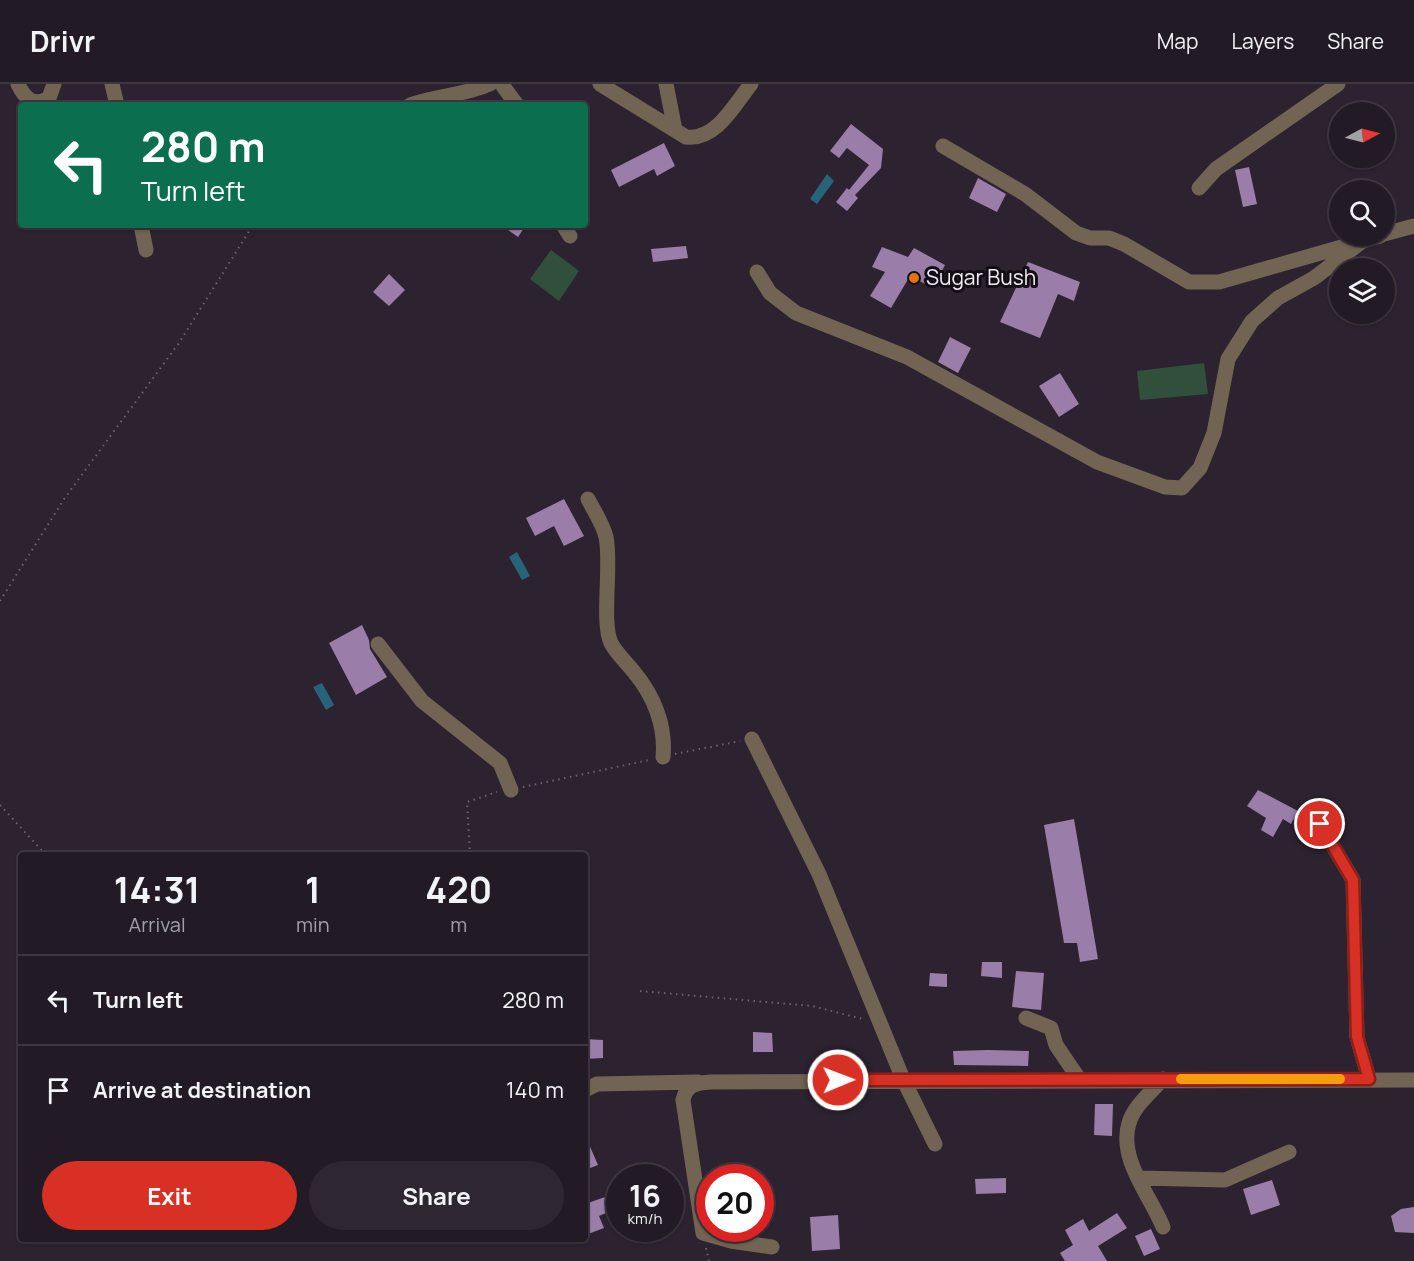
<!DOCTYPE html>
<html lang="en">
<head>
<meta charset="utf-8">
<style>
	:root { --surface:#221a24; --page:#2e2731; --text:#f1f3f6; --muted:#a2a1a6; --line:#3f3841; --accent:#d93025 }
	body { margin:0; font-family:Manrope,sans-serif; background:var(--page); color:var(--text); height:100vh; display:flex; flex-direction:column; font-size:22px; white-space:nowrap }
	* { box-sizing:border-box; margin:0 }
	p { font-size:20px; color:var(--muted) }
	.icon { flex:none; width:33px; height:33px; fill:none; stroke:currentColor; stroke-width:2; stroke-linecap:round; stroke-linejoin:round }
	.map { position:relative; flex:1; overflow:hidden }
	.drawer { position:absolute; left:18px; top:768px; width:570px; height:390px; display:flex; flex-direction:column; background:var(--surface); border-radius:6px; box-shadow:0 2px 4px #0004,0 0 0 2px var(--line) }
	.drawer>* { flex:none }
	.top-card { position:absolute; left:18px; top:18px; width:570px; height:126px; border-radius:6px; box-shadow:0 2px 4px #0004,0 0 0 2px var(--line); background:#0b6e4f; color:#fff; overflow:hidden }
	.needle { width:39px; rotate:83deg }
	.controls { position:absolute; left:1329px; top:18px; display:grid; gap:12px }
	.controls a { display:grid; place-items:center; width:66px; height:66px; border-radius:50%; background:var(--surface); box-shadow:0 2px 4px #0004,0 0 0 2px var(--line); font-size:30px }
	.speed { position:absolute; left:606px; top:1080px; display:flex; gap:12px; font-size:30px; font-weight:700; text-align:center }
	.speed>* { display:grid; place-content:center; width:78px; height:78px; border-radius:50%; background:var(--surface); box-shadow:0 2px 4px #0004,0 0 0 2px var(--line); line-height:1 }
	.speed small { font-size:15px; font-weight:400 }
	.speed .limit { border:9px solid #d22; background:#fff; color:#111 }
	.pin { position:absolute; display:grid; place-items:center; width:51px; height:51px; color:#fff; margin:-26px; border:3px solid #fff; border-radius:50%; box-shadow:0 2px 6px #0007 }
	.me { position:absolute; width:66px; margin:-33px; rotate:89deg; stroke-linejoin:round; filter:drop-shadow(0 0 4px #0008) }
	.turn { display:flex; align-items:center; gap:21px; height:126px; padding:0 24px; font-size:27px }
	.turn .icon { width:78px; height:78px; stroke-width:2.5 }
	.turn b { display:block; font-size:42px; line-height:51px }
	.eta { display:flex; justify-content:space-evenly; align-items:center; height:102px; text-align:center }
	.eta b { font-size:36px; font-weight:700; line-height:42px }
	.button { display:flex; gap:12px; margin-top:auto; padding:12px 24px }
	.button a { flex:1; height:69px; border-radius:36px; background:var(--accent); color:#fff; font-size:24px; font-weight:700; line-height:69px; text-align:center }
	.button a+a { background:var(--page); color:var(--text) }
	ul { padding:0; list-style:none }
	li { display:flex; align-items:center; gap:18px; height:90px; padding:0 24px; border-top:2px solid var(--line) }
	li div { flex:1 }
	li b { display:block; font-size:22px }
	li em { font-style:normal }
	header { display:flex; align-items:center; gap:36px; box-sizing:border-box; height:84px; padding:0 30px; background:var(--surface); border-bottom:2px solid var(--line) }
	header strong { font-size:28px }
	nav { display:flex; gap:33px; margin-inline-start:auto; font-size:21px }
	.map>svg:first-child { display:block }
	.green { fill:#31503c }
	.water { fill:#266579 }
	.building { fill:#9a7da8 }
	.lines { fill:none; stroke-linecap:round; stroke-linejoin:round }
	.path { stroke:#6c636f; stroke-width:2; stroke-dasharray:1.5 4.5; stroke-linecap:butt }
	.minor { stroke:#726453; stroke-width:15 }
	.route-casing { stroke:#8d1f18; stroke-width:15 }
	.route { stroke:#d93025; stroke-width:10 }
	.slow { stroke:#f59e0b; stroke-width:10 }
	.food-dot { fill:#e8710a; stroke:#130e14; stroke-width:2 }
	.labels { text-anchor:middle; stroke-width:6; stroke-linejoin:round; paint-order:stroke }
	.poi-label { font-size:21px; fill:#f1ebf3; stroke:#130e14; text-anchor:start }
</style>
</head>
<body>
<header>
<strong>Drivr</strong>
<nav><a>Map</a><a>Layers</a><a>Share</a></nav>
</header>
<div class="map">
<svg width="1414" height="1177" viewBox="0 0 1414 1177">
	<rect width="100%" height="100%" fill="#2d2330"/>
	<path class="green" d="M551 166 579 187 559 217 530 195Z
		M1204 279 1208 310 1140 316 1137 287Z"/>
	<path class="water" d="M827 90 834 97 817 120 810 115Z
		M517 468 530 492 522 496 509 473Z
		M322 599 334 621 326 626 313 603Z"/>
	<path class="building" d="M851 40 883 65 881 84 855 111 858 114 847 127 836 118 847 104 849 106 869 81 847 64 839 74 830 67Z
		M664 59 675 82 657 92 654 85 619 103 611 86Z
		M1249 83 1257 120 1243 123 1235 86Z
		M978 94 1006 110 997 128 969 114Z
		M501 141H526L518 153Z
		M686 162 688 174 653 178 651 165Z
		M882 163 908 173 914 164 945 181 933 204 910 192 891 224 870 212 885 188 872 183Z
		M1028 178 1080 198 1074 217 1058 210 1040 254 1000 238Z
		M389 190 405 206 389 222 373 208Z
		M950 253 971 264 958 289 938 278Z
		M1060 289 1079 320 1059 333 1039 302Z
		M564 415 584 452 564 462 554 442 535 452 526 434Z
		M362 541 369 556 370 565 387 593 356 611 329 559Z
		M1258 706 1298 727 1291 740 1283 735 1273 753 1261 746 1266 734 1247 722Z
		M1074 735 1098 875 1080 878 1077 859H1064L1044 741Z
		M982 878H1002V894L981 892Z
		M1016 887 1044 889 1041 926 1012 923Z
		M930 889 947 890V903L929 902Z
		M753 948 772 949 773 968H753Z
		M585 955 603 956V974L585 975Z
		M988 966 1029 967 1028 982 954 981 953 967Z
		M1095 1020H1113L1112 1052 1094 1051Z
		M585 1051 598 1081 585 1086Z
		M1006 1094V1109L976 1110 975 1095Z
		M1272 1096 1280 1121 1251 1131 1243 1105Z
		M608 1112 613 1126 599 1132 604 1144 588 1150 585 1120Z
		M1414 1123V1149L1395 1148 1391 1132 1401 1125Z
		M1117 1129 1127 1144 1098 1162 1107 1177H1065L1060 1169 1073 1161 1065 1146 1083 1135 1089 1147Z
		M838 1131 840 1165 812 1167 810 1133Z
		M1151 1145 1160 1165 1144 1172 1135 1152Z"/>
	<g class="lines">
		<path class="path" d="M0 517 64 415 179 259 253 141
			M675 670 740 657
			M523 703 649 676
			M0 721 46 771
			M470 771 467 718 497 708
			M640 907 812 922 863 935
			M706 1164 709 1177"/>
		<path class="minor" d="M18 0C25 15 34 23 49 14L54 0
			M112 0 117 21
			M600 0 686 53C716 57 735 20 751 0
			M666 0 675 46
			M503 2 517 21
			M410 21C436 12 465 11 490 0
			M943 62 1025 110 1076 149 1090 154H1109L1124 160 1189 198H1219L1380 152
			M1199 104 1216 85 1338 0
			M141 141 146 166
			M563 141 570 152
			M1384 150 1414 142
			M757 188 770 209 796 229 907 273 1097 378 1165 403 1182 404 1200 384 1214 349 1228 275 1252 237 1278 214 1314 194 1364 156
			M588 415C594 427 603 440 606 453 612 480 601 538 611 559 616 569 627 579 634 588 654 612 666 642 663 673
			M378 560 422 617 500 679 511 706
			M752 655 819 790 903 995 935 1060
			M1320 740 1353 796 1357 953 1369 995
			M1026 934 1051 944 1056 961 1079 995
			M585 1006 597 1000 698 998
			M1139 1094 1225 1096 1289 1068
			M1163 1143C1150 1111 1118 1075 1129 1039 1134 1022 1151 1008 1163 995
			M772 1163 731 1157 703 1149 683 1016C686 1001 696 999 710 998L1414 996"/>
	</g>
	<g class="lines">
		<g class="route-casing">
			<path id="route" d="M838 996 1369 995 1357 953 1353 796 1320 740"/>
		</g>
		<use href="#route" class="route"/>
		<path class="slow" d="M1181 995H1340"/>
	</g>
	<circle class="food-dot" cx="914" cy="194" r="6"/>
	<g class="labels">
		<g class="poi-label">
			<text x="926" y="201">Sugar Bush</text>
		</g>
	</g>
</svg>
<div class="controls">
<a><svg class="needle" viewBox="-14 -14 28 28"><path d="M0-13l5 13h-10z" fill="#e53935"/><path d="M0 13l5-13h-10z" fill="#a2a1a6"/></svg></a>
<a><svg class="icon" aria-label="search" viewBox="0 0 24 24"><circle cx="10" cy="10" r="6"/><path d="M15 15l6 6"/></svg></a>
<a><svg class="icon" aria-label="layers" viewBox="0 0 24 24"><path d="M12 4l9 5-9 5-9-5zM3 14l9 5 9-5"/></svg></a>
</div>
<div class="speed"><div>16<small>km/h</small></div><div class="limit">20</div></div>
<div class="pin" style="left:1320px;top:740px;background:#d93025"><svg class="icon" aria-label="arrive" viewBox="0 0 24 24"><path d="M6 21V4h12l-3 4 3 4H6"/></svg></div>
<svg class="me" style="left:838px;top:996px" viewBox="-20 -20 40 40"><circle r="17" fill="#d93025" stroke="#fff" stroke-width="3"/><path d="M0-11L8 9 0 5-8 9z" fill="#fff"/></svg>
<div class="top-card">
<div class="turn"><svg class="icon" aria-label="left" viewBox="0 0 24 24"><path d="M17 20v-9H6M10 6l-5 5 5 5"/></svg><div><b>280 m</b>Turn left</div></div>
</div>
<section class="drawer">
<div class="eta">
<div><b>14:31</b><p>Arrival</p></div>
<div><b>1</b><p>min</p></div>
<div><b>420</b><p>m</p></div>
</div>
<ul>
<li><svg class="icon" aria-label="left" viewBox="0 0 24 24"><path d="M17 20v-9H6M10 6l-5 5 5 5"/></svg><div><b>Turn left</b></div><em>280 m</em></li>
<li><svg class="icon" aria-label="arrive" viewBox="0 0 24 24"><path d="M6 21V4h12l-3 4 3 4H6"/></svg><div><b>Arrive at destination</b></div><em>140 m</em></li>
</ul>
<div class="button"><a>Exit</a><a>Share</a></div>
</section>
</div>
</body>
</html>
